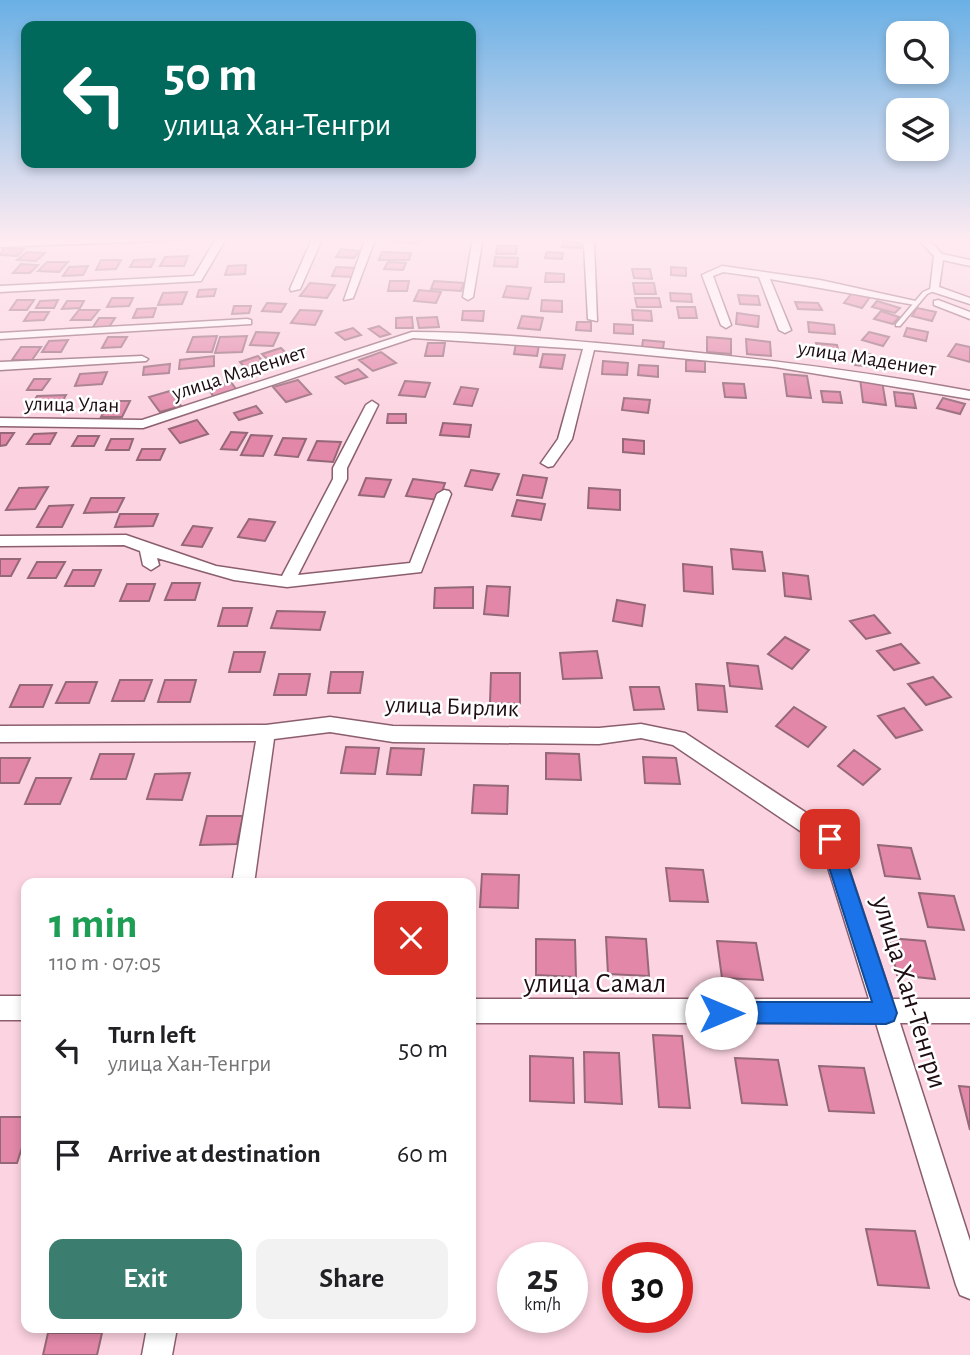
<!DOCTYPE html>
<html lang="en">
<head>
<meta charset="utf-8">
<style>
	:root { --surface:#fff; --page:#f2f2f2; --text:#202124; --muted:#757577; --accent:#3b7e6f }
	body { margin:0; font-family:"Alegreya Sans",sans-serif; background:var(--page); color:var(--text); height:100vh; display:flex; flex-direction:column; font-size:26px; white-space:nowrap }
	* { box-sizing:border-box; margin:0 }
	p { font-size:23px; color:var(--muted) }
	.icon { flex:none; width:38px; height:38px; fill:none; stroke:currentColor; stroke-width:2; stroke-linecap:round; stroke-linejoin:round }
	.map { position:relative; flex:1; overflow:hidden }
	.side { position:absolute; left:21px; top:878px; width:455px; height:455px; display:flex; flex-direction:column; background:var(--surface); border-radius:14px; box-shadow:0 4px 10px #0003 }
	.side>* { flex:none }
	.guide { position:absolute; left:21px; top:21px; width:455px; height:147px; border-radius:14px; box-shadow:0 4px 10px #0003; background:#00695c; color:#fff; overflow:hidden }
	.tools { position:absolute; left:886px; top:21px; display:grid; gap:14px }
	.tools a { display:grid; place-items:center; width:63px; height:63px; border-radius:14px; background:var(--surface); box-shadow:0 4px 10px #0003; font-size:35px }
	.speed { position:absolute; left:497px; top:1242px; display:flex; gap:14px; font-size:35px; font-weight:700; text-align:center }
	.speed>* { display:grid; place-content:center; width:91px; height:91px; border-radius:50%; background:var(--surface); box-shadow:0 4px 10px #0003; line-height:1 }
	.speed small { font-size:18px; font-weight:400 }
	.speed .limit { border:10px solid #d22; background:#fff; color:#111 }
	.pin { position:absolute; display:grid; place-items:center; width:60px; height:60px; color:#fff; margin:-30px; border-radius:14px; box-shadow:0 4px 10px #0006 }
	.me { position:absolute; width:77px; margin:-38px; rotate:90deg; stroke-linejoin:round; filter:drop-shadow(0 0 5px #0008) }
	.turn { display:flex; align-items:center; gap:24px; height:147px; padding:0 28px; font-size:32px }
	.turn .icon { width:91px; height:91px; stroke-width:2.5 }
	.turn b { display:block; font-size:49px; line-height:60px }
	.round { display:grid; place-items:center; flex:none; width:74px; height:74px; border-radius:14px; background:var(--page) }
	.headline { display:flex; align-items:center; justify-content:space-between; height:119px; padding:0 28px }
	h1 { font-size:42px; font-weight:700; line-height:52px; color:#1e9e55 }
	.action { display:flex; gap:14px; margin-top:auto; padding:14px 28px }
	.action a { flex:1; height:80px; border-radius:14px; background:var(--accent); color:#fff; font-size:28px; font-weight:700; line-height:80px; text-align:center }
	.action a+a { background:var(--page); color:var(--text) }
	ul { padding:0; list-style:none }
	li { display:flex; align-items:center; gap:21px; height:105px; padding:0 28px }
	li div { flex:1 }
	li b { display:block; font-size:26px }
	li em { font-style:normal }
	.map>svg:first-child { display:block }
	.building { fill:#e287a8; stroke:#956878; stroke-width:2 }
	.lines { fill:none; stroke-linecap:round; stroke-linejoin:round }
	.lane-casing { stroke:#8b5e6e; stroke-width:3 }
	.street-casing { stroke:#8b5e6e; stroke-width:3 }
	.lane { fill:#fff; fill-rule:evenodd }
	.street { fill:#fff; fill-rule:evenodd }
	.route { fill:#1a73e8; stroke:#114b97; stroke-width:2 }
	.labels { text-anchor:middle; stroke-width:5; stroke-linejoin:round; paint-order:stroke }
	.far-street-label { font-size:21px; fill:#1e0d13; stroke:#fff }
	.street-label { font-size:24px; fill:#1e0d13; stroke:#fff }
	.near-street-label { font-size:28px; fill:#1e0d13; stroke:#fff }
</style>
</head>
<body>
<div class="map">
<svg width="970" height="1355" viewBox="0 0 970 1355">
	<rect width="100%" height="100%" fill="#fcd3e0"/>
	<path class="building" d="M397 237H423L420 243 395 242Z
		M563 241 581 243V248L562 247Z
		M497 246H517L516 254H496Z
		M4 248 24 249 17 256 0 255Z
		M341 249 359 251 354 258 336 257Z
		M27 252 45 253 36 261 17 260Z
		M382 252 411 253 409 260H379Z
		M547 252 563 253 562 259 545 258Z
		M188 256 184 266H160L165 257Z
		M495 257 518 258 517 267 494 266Z
		M155 259 151 267H130L134 260Z
		M101 260H121L116 269 96 270Z
		M47 262H68L59 272 38 271Z
		M388 262 406 263 403 270 384 269Z
		M21 264 38 265 30 273H13Z
		M246 265 245 274 225 275 228 266Z
		M88 266 83 275 63 276 69 267Z
		M336 267 357 268 353 277 332 276Z
		M671 267 686 268V276L671 275Z
		M632 269H650L652 279 634 278Z
		M546 273 564 274V282H545Z
		M390 281H409L407 291H388Z
		M434 281 464 283 461 291 431 289Z
		M310 283 335 285 327 298 300 296Z
		M633 283H654L656 294H635Z
		M507 286 531 288 528 299 503 297Z
		M216 289 214 296 197 297 199 290Z
		M419 290 441 292 436 303 414 301Z
		M187 292 182 304 158 305 163 293Z
		M670 293 691 294 692 302 671 301Z
		M852 293 870 297 862 308 844 303Z
		M738 295 758 296 760 305 740 304Z
		M112 298H133L129 306 107 307Z
		M635 298H659L661 307H637Z
		M17 300H34L27 310H10Z
		M58 300 54 308H36L40 301Z
		M542 300 562 301V312L541 311Z
		M67 301H84L80 308 62 309Z
		M877 301 900 308 895 313 872 307Z
		M795 302 818 303 822 310 798 309Z
		M267 303 286 304 281 312 262 311Z
		M234 306H251L249 313 232 314Z
		M677 307H695L697 318H679Z
		M156 308 153 317 133 318 137 309Z
		M917 308 936 312 932 321 912 316Z
		M79 310H99L91 320H71Z
		M300 310 322 311 315 325 291 323Z
		M632 310 651 311 652 321 633 320Z
		M463 311H484L483 321 462 320Z
		M881 311 899 317 893 324 874 319Z
		M30 312H49L44 320 24 321Z
		M737 313 759 316 758 327 736 324Z
		M522 316 543 318 540 330 518 328Z
		M412 317 413 328H396V318Z
		M437 317 439 327 419 328 417 318Z
		M99 318H115L109 327H93Z
		M577 322H591V331L576 330Z
		M808 322 834 325 835 334 809 332Z
		M614 324 633 325V334L614 333Z
		M379 326 390 334 380 337 369 329Z
		M353 328 361 335 345 340 336 333Z
		M907 328 928 332 926 341 904 336Z
		M256 332 279 333 273 346 250 345Z
		M869 332 889 337 883 346 862 340Z
		M217 336 212 352H187L193 337Z
		M247 336 242 352 215 353 220 337Z
		M108 337H127L121 347 102 348Z
		M707 337 731 339V354L707 352Z
		M746 339 770 342 771 356 747 354Z
		M68 340 61 352H42L49 341Z
		M643 340 664 342 663 349 642 347Z
		M428 343H445L443 356H425Z
		M516 343 539 345 537 356 514 354Z
		M816 343 837 345 839 354 818 353Z
		M956 344 970 347V362L948 356Z
		M21 347H41L32 360H12Z
		M281 348 289 356 270 362 262 354Z
		M381 352 396 363 373 371 359 360Z
		M852 353 871 354 875 367 855 365Z
		M543 354 565 355 562 369 540 367Z
		M214 356V366L179 369 180 360Z
		M258 356 265 364 247 370 240 362Z
		M686 360 705 361V372L686 371Z
		M603 361 628 363 627 375 602 374Z
		M170 364 169 373 143 375 144 367Z
		M639 365 658 366V377L638 375Z
		M358 369 367 377 345 384 336 377Z
		M107 372 102 384 75 386 80 374Z
		M784 374 807 376 811 398 787 396Z
		M860 378 882 381 886 405 863 402Z
		M34 379H50L42 390H27Z
		M298 380 311 394 286 402 273 387Z
		M405 381 430 383 425 397 399 395Z
		M231 382 238 392 214 398 208 387Z
		M723 383 744 384 746 398 725 397Z
		M461 387 478 389 472 406 454 404Z
		M170 391 181 406 160 412 149 397Z
		M821 391 840 392 842 403 823 402Z
		M894 392 913 394 916 408 896 406Z
		M66 395 58 409 29 410 37 396Z
		M624 398 650 400 648 413 622 410Z
		M943 398 965 404 960 414 937 408Z
		M110 401H130L122 417H101Z
		M256 406 262 413 239 420 234 413Z
		M388 414H406V423H387Z
		M197 420 208 434 180 443 169 429Z
		M443 423 471 425 469 437 440 435Z
		M231 432 247 433 237 450 221 449Z
		M0 433H14L6 445 0 446Z
		M56 433 50 444H27L34 434Z
		M251 435 272 436 263 456 241 455Z
		M78 436H99L94 446H72Z
		M283 438 306 439 298 457 275 455Z
		M111 439H133L129 450H106Z
		M623 439 644 441V454L623 452Z
		M317 441 341 442 333 462 308 460Z
		M142 449H165L160 460H137Z
		M471 470 499 474 492 490 465 486Z
		M523 475 547 478 542 498 517 495Z
		M366 478 391 480 384 497 359 495Z
		M413 479 445 483 439 500 406 496Z
		M48 487 35 509 6 510 19 488Z
		M589 488 620 490V510L588 508Z
		M91 498H124L117 512 84 513Z
		M517 500 545 504 541 520 512 516Z
		M73 505 62 527H37L49 506Z
		M120 514H158L153 526 115 527Z
		M249 519 275 522 265 541 238 537Z
		M193 526 212 528 202 547 182 545Z
		M731 549 762 552 765 571 733 569Z
		M0 559H20L11 576H0Z
		M37 562H65L56 578H28Z
		M683 564 712 567 713 594 684 591Z
		M73 570H101L94 586H65Z
		M783 573 808 576 811 599 785 596Z
		M172 583H200L195 600H165Z
		M127 584H155L149 601H120Z
		M487 586 510 587 508 616 484 614Z
		M473 587V608H434L435 588Z
		M617 600 645 605 642 626 613 621Z
		M223 608H252L247 626H218Z
		M277 611 325 612 320 630 271 628Z
		M874 615 890 633 866 639 850 621Z
		M785 637 809 650 792 669 768 654Z
		M901 644 919 663 894 670 877 651Z
		M597 651 602 678 563 679 560 653Z
		M234 652H265L260 672H229Z
		M727 663 758 666 762 689 730 686Z
		M331 672H363L360 693H328Z
		M491 673H520V704L490 703Z
		M279 674H310L306 695H274Z
		M933 677 951 697 926 705 908 684Z
		M120 680H152L144 701H112Z
		M165 680H196L190 702H158Z
		M66 682H97L89 703H56Z
		M696 684 724 686 727 712 698 710Z
		M20 685H52L43 707H10Z
		M630 687H659L664 709 634 710Z
		M794 707 826 727 808 747 776 726Z
		M904 708 922 730 896 738 878 716Z
		M346 747 379 748 375 774 341 773Z
		M391 748 424 749 421 775 387 774Z
		M854 750 880 769 863 785 838 766Z
		M546 753 579 754 581 780 546 779Z
		M100 754H134L126 779H91Z
		M643 757 676 758 680 784 645 783Z
		M0 758H30L19 783H0Z
		M190 773 182 800 147 799 155 774Z
		M36 778H71L60 804H25Z
		M474 785 508 786 507 814 472 813Z
		M207 816H243L237 844 200 845Z
		M878 845 911 848 920 879 885 876Z
		M666 868 703 870 708 902 670 901Z
		M482 874 519 875 518 908 480 907Z
		M919 893 954 896 964 930 928 927Z
		M606 937 646 939 649 976 608 974Z
		M889 938 925 941 935 979 897 975Z
		M536 939 575 940 576 977 536 975Z
		M717 941 756 943 763 980 722 978Z
		M653 1035 682 1036 690 1108 659 1107Z
		M584 1052 619 1053 622 1104 585 1102Z
		M530 1056 573 1058 574 1103 530 1101Z
		M735 1058 778 1060 787 1105 742 1103Z
		M819 1066 864 1068 874 1113 829 1111Z
		M959 1086 970 1087V1130Z
		M0 1117H26V1135L17 1163H0Z
		M866 1229 915 1231 929 1288 878 1285Z
		M48 1333H102L97 1355H43Z"/>
	<g class="lines">
		<g class="lane-casing">
			<path id="lane" d="M934 287 936 288V290L927 294 900 326H896V324L923 292Z"/>
		</g>
		<g class="street-casing">
			<path id="street" d="M105 237H187L182 240 0 247V241Z
				M217 237H227L201 281 0 292V286L194 276Z
				M313 237H323L300 289 291 291 290 289Z
				M366 237H376L353 298 344 300Z
				M473 237H483L473 297 468 300 463 297Z
				M568 237H583L594 242 597 321 588 319 584 244Z
				M916 237H926L942 254 970 260V266L943 260 939 287 970 298V304L930 291 934 256Z
				M722 266 820 280 920 302 915 305 770 279 791 330 785 333 779 330 759 277 723 272 713 276 731 325 726 328 721 325 702 275Z
				M938 300 970 312V319L934 305V301Z
				M247 319 251 320V324L0 339V333Z
				M412 332C474 332 536 338 597 343 722 354 846 368 970 391V399L775 367 594 350 572 439 553 466 548 467 541 463 558 439 583 349 413 338 143 428 0 426V418L142 420Z
				M142 356 148 359 146 361 0 370V362Z
				M372 401 378 405 347 468V479L298 575 410 563 437 494 444 490 449 491 451 494 421 572 287 587 234 580 157 558 159 565 151 570 143 565 140 551 124 545 0 546V536L126 535 216 566 282 576 333 479V468L366 405Z
				M330 717 393 726 599 728 641 724 685 733 837 833 892 999H970V1023H900L970 1241V1299L960 1295 956 1285 876 1023H471V999H869L821 845 673 745 641 738 599 744 393 742 330 732 274 739 254 884H232L256 741 0 742V726L266 725Z
				M0 996H26V1020H0Z
				M147 1328H177L172 1355H142Z"/>
		</g>
		<use href="#lane" class="lane"/>
		<use href="#street" class="street"/>
	</g>
	<linearGradient id="sky" x2="0" y2="1"><stop stop-color="#6ab0e5"/><stop offset="0.56" stop-color="#feebf1"/><stop offset="1" stop-color="#feebf1" stop-opacity="0"/></linearGradient>
	<rect width="970" height="427" fill="url(#sky)"/>
	<path class="route" d="M830 830 836 833 839 839 897 1013 894 1021 886 1024 721 1023 713 1020 710 1013 713 1005 721 1002H872L820 839 823 833Z"/>
	<g class="labels">
		<g class="far-street-label">
			<text transform="translate(867 358) rotate(9)" y="7">улица Мадениет</text>
			<text transform="translate(239 372) rotate(-18)" y="7">улица Мадениет</text>
			<text transform="translate(72 404) rotate(1)" y="7">улица Улан</text>
		</g>
		<g class="street-label">
			<text transform="translate(452 706) rotate(2)" y="8">улица Бирлик</text>
		</g>
		<g class="near-street-label">
			<text x="595" y="992">улица Самал</text>
			<text transform="translate(911 992) rotate(73)" y="10">улица Хан-Тенгри</text>
		</g>
	</g>
</svg>
<div class="tools">
<a><svg class="icon" aria-label="search" viewBox="0 0 24 24"><circle cx="10" cy="10" r="6"/><path d="M15 15l6 6"/></svg></a>
<a><svg class="icon" aria-label="layers" viewBox="0 0 24 24"><path d="M12 4l9 5-9 5-9-5zM3 14l9 5 9-5"/></svg></a>
</div>
<div class="speed"><div>25<small>km/h</small></div><div class="limit">30</div></div>
<div class="pin" style="left:830px;top:839px;background:#d93025"><svg class="icon" aria-label="arrive" viewBox="0 0 24 24"><path d="M6 21V4h12l-3 4 3 4H6"/></svg></div>
<svg class="me" style="left:721px;top:1013px" viewBox="-20 -20 40 40"><circle r="19" fill="#fff"/><path d="M0-13L10 11 0 6-10 11z" fill="#1a73e8"/></svg>
<div class="guide">
<div class="turn"><svg class="icon" aria-label="left" viewBox="0 0 24 24"><path d="M17 20v-9H6M10 6l-5 5 5 5"/></svg><div><b>50 m</b>улица Хан-Тенгри</div></div>
</div>
<section class="side">
<div class="headline"><div><h1>1 min</h1><p>110 m · 07:05</p></div><a class="round" style="background:#d93025;color:#fff"><svg class="icon" aria-label="close" viewBox="0 0 24 24"><path d="M6 6l12 12M18 6L6 18"/></svg></a></div>
<ul>
<li><svg class="icon" aria-label="left" viewBox="0 0 24 24"><path d="M17 20v-9H6M10 6l-5 5 5 5"/></svg><div><b>Turn left</b><p>улица Хан-Тенгри</p></div><em>50 m</em></li>
<li><svg class="icon" aria-label="arrive" viewBox="0 0 24 24"><path d="M6 21V4h12l-3 4 3 4H6"/></svg><div><b>Arrive at destination</b></div><em>60 m</em></li>
</ul>
<div class="action"><a>Exit</a><a>Share</a></div>
</section>
</div>
</body>
</html>
